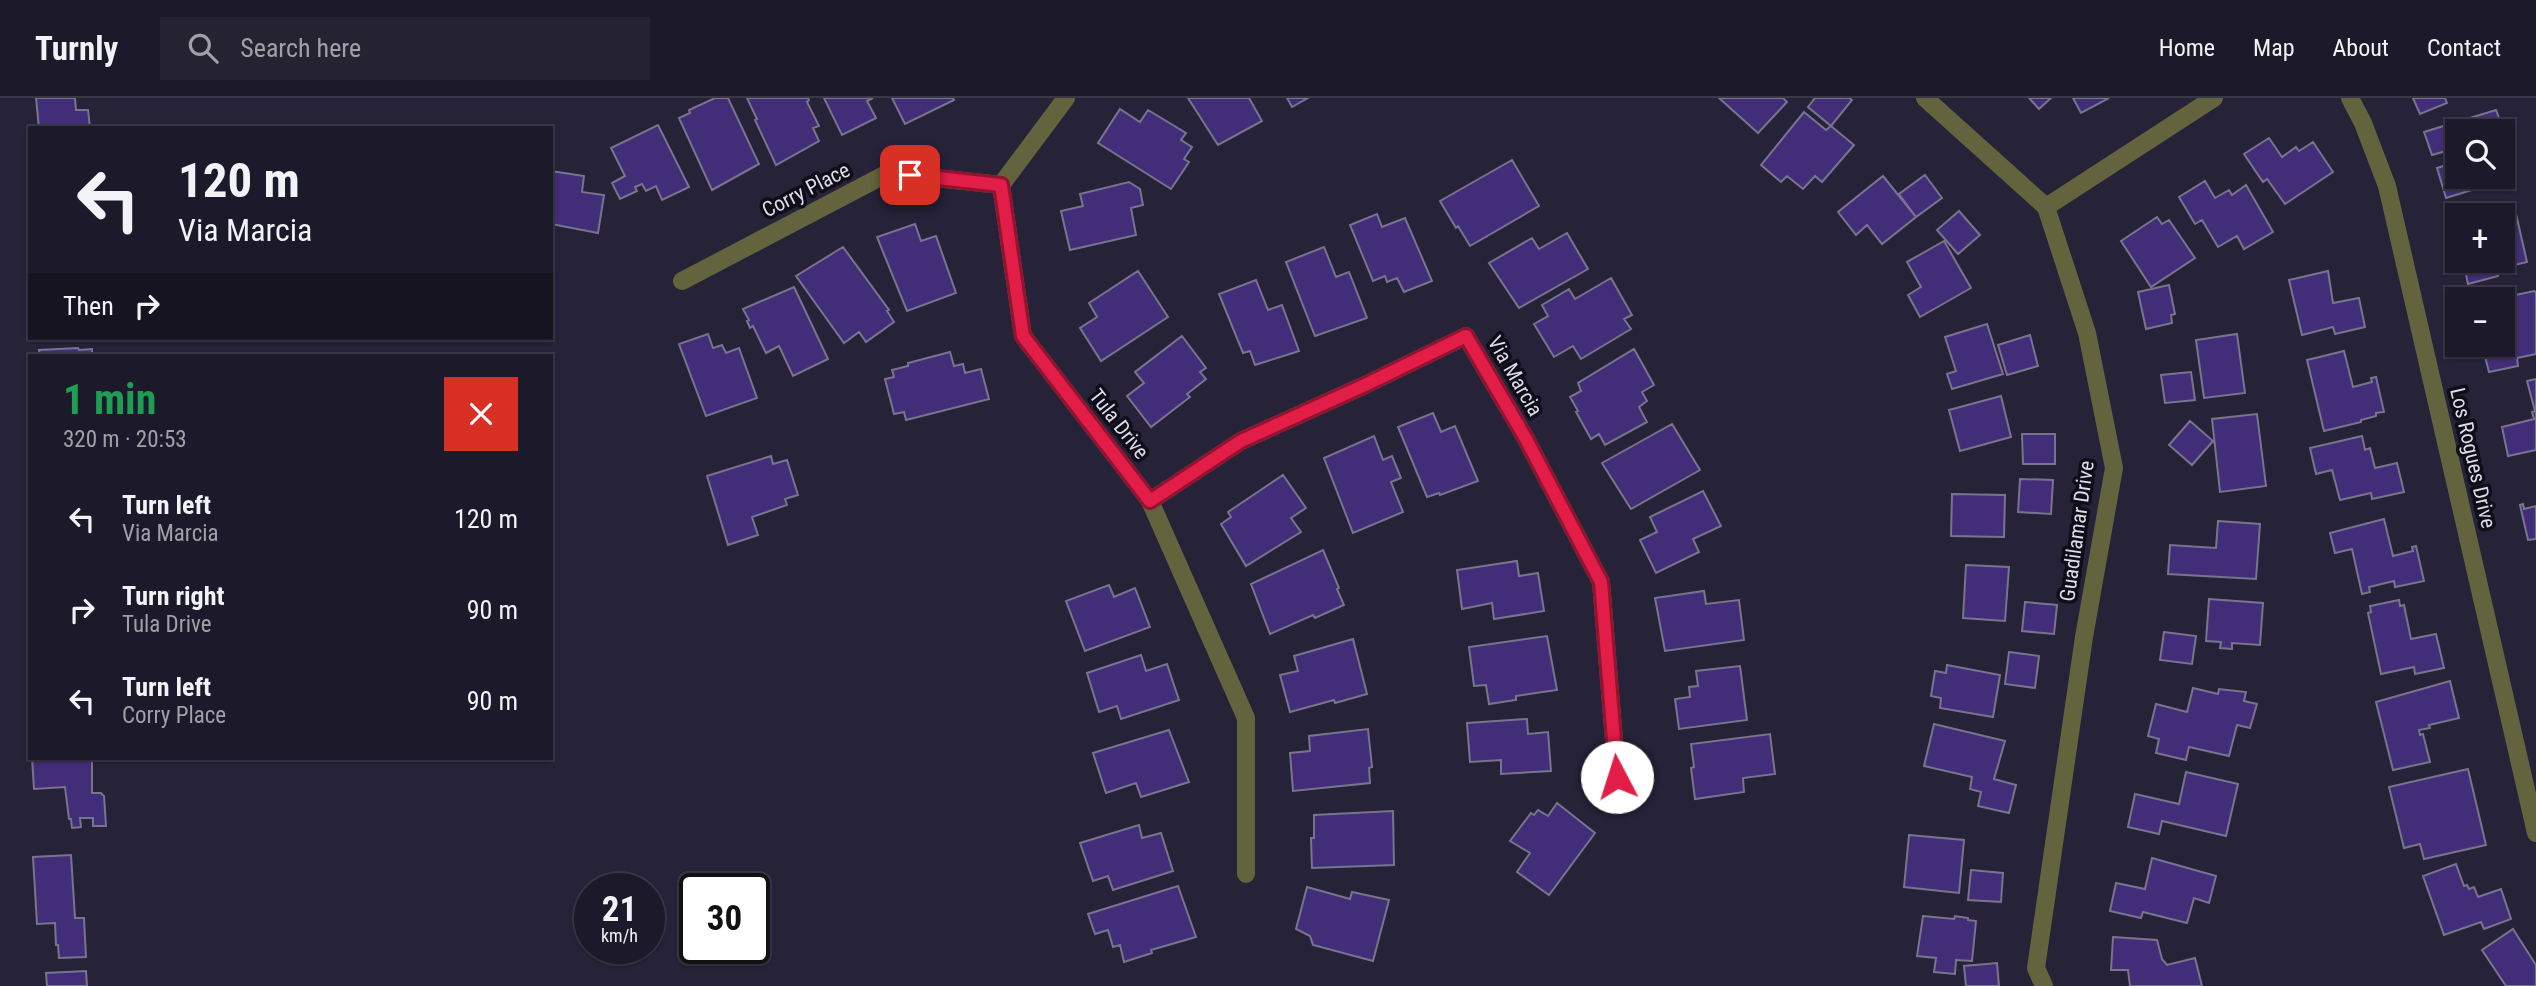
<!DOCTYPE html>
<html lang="en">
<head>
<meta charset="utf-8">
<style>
	:root { --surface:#1c1a2a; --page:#252332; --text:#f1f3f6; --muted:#a0a1a8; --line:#3a3847 }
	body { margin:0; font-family:"Roboto Condensed",sans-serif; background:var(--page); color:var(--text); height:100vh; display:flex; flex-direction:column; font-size:26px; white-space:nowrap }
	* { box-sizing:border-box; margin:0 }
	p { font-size:23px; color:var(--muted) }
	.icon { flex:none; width:38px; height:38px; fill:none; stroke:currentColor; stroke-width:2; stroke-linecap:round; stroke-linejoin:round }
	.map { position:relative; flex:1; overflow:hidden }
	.sheet { position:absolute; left:28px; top:256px; width:525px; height:406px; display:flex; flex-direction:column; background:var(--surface); border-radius:0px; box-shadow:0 2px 5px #0004,0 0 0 2px var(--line) }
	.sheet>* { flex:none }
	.banner { position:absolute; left:28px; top:28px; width:525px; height:214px; border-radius:0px; box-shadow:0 2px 5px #0004,0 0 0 2px var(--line); background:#1c1a2a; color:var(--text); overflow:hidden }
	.controls { position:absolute; left:2445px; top:21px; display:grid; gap:14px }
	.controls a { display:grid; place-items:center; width:70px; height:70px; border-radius:0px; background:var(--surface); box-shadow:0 2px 5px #0004,0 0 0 2px var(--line); font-size:35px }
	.speed { position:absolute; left:574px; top:775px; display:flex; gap:14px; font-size:35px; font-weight:700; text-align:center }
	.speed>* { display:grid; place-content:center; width:91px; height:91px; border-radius:50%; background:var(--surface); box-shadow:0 2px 5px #0004,0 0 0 2px var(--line); line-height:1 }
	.speed small { font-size:18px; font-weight:400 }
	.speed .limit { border:4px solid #111; border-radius:10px; background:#fff; color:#111 }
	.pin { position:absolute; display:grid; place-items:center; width:60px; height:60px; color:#fff; margin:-30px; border-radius:14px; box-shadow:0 4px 10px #0006 }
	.me { position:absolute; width:77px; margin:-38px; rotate:355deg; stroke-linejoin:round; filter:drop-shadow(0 0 5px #0008) }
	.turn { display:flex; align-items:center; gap:24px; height:147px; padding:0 35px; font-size:32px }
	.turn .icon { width:91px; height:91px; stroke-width:2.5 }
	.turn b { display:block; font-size:49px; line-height:60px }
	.then { display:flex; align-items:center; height:66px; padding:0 35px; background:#0003; gap:14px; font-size:26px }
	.round { display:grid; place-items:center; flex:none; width:74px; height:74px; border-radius:0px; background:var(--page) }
	.headline { display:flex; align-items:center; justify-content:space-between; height:119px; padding:0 35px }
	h1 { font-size:42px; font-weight:700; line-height:52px; color:#1e9e55 }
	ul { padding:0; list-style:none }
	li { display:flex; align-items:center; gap:21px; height:91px; padding:0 35px }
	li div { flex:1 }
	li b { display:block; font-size:26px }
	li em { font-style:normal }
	header { display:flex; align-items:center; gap:42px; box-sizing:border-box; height:98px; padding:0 35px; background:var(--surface); border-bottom:2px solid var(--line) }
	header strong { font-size:33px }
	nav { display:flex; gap:38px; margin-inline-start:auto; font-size:24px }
	.search { width:490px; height:63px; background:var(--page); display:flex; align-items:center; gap:18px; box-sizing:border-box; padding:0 24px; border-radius:0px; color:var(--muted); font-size:26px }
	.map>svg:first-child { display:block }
	.building { fill:#422d79; stroke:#78748e; stroke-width:2 }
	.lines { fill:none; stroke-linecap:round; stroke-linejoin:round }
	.minor { stroke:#63643e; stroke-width:18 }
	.route-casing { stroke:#92132f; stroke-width:18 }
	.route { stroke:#e11d48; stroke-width:12 }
	.labels { text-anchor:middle; stroke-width:7; stroke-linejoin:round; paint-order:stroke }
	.street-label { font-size:21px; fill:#dddcea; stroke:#0f0d17 }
</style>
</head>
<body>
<header>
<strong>Turnly</strong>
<div class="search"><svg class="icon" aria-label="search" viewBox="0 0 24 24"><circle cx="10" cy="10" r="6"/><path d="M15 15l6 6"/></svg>Search here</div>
<nav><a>Home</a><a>Map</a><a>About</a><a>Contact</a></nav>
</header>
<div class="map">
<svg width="2536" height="888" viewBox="0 0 2536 888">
	<rect width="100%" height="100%" fill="#262238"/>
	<path class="building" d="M36 0H75L76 12H88L90 30H39Z
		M715 0H728L759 66 712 92 679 20 690 15 689 12Z
		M747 0H808L809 2 807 4 819 28 813 30 819 43 776 67 755 22 757 21Z
		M824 0H873L867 3 876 20 842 37Z
		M892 0H953L954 2 905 26Z
		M1188 0H1249L1262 23 1218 47Z
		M1287 0H1308L1292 9Z
		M1719 0H1783L1787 4 1758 35Z
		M1815 0H1849L1852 2 1831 28 1808 9Z
		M2029 0H2051L2039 11Z
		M2073 0H2109L2081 15Z
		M2413 0H2445L2447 5 2420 16Z
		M1120 11 1140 24 1148 12 1186 35 1181 42 1192 49 1184 61 1189 64 1171 91 1098 45Z
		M2496 12 2503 31 2496 33H2457V79H2487L2472 83 2475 91 2446 100 2437 70 2450 66 2446 53 2432 57 2424 34Z
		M1804 14 1826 32 1831 28 1854 47 1822 84 1815 78 1803 91 1787 78 1781 84 1761 67Z
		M658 27 689 89 662 102 656 88 646 93 642 86 635 89 637 93 620 101 612 85 625 78 611 50Z
		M2269 40 2282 59 2296 49 2299 53 2313 44 2333 74 2285 106 2267 81 2263 84 2244 56Z
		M1512 62 1539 108 1470 148 1458 128 1456 130 1440 103Z
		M551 73 584 78 582 94 604 97 598 135 551 126Z
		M1925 77 1942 100 1916 119 1899 96Z
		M1883 78 1916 119 1882 146 1867 127 1856 137 1838 114Z
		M2205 83 2215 100 2229 92 2232 97 2246 87 2273 134 2244 151 2237 138 2218 149 2202 122 2195 126 2179 99Z
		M1129 84 1140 91 1143 107 1131 110 1136 137 1070 152 1061 113 1083 108 1080 96Z
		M2514 107 2527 164 2497 171 2498 178 2468 186 2463 163H2502V117H2475Z
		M1959 113 1980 137 1958 156 1937 132Z
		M1377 116 1382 129 1405 120 1432 183 1404 194 1397 180 1387 184 1385 178 1373 183 1350 127Z
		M2157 119 2162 126 2169 122 2195 160 2151 189 2121 143Z
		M915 126 921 143 936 138 956 195 907 213 877 139Z
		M1567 135 1588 171 1519 210 1489 165 1532 140 1539 151Z
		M1944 143 1971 190 1920 219 1908 197 1921 189 1907 164Z
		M843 149 889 212 887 213 894 224 866 244 859 234 844 245 796 178Z
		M1324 149 1336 179 1349 174 1367 220 1315 238 1286 164Z
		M1138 173 1168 219 1101 263 1080 230 1097 219 1089 205Z
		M2328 173 2333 205 2359 200 2365 229 2335 236 2333 229 2302 237 2289 182Z
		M1611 180 1632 217 1624 221 1631 231 1581 261 1573 248 1554 259 1534 226 1548 218 1542 207 1569 191 1575 201Z
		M1256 182 1268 212 1282 207 1299 253 1255 267 1250 253 1243 255 1219 196Z
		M2169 187 2175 216 2171 217 2172 225 2146 231 2138 194Z
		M794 189 828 261 793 278 779 248 766 255 753 228 750 230 747 223 749 222 743 211Z
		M2534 193 2536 194V256L2517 260 2518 268 2489 274 2482 247H2502V238H2505L2502 225V201H2497Z
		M1987 226 2003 276 1952 291 1947 276 1956 273 1945 239Z
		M708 236 713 250 722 247 726 255 739 250 757 300 706 318 679 246Z
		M2237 236 2245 295 2204 300 2196 242Z
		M2030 237 2038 268 2007 277 1998 247Z
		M1182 238 1206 270 1200 274 1206 281 1187 296 1190 299 1151 329 1127 298 1144 285 1135 274Z
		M78 250 79 252 92 251V257H40L39 252Z
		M1634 251 1654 287 1642 294 1647 303 1639 309 1647 324 1605 347 1599 336 1591 341 1576 314 1578 313 1570 299 1581 293 1578 285Z
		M2344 253 2353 289 2372 284 2371 280 2376 279 2384 314 2376 315V318L2361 322V324L2324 333 2307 262Z
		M950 254 954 268 963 266 965 275 981 271 989 301 906 322 904 314 894 316 885 281 894 279 892 272 908 268V265Z
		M2191 274 2195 302 2165 305 2161 277Z
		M2536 281V352L2508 358 2502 329 2534 321 2532 314 2535 313 2527 283Z
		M2001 298 2011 339 1960 353 1949 312Z
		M1433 315 1441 334 1455 328 1478 383 1440 397 1439 395 1427 399 1398 329Z
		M2257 316 2266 388 2220 394 2212 321Z
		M2190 323 2213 343 2192 367 2169 347Z
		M1672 326 1700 372 1631 411 1602 365Z
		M2022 336H2055V366H2023Z
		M1374 338 1383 362 1392 358 1401 380 1391 384 1403 414 1353 435 1324 360Z
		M2362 338 2365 352 2370 350 2375 370 2397 365 2404 394 2372 401 2371 395 2340 402 2332 372 2316 376 2310 350Z
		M771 358 773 366 787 362 798 397 785 401 787 407 752 419 758 437 728 447 707 378Z
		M1283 377 1306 410 1291 420 1301 434 1246 468 1221 426 1231 419 1228 414Z
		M2020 381 2053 382 2051 416 2018 414Z
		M1703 393 1721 428 1693 441 1699 454 1656 475 1640 442 1657 434 1650 419Z
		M1952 396 2005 397 2004 439 1951 438Z
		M2523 406 2524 411 2536 408V441L2528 442 2520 407Z
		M2384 421 2393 458 2413 453 2412 449 2416 448 2424 483 2395 489 2394 483 2369 489 2370 494 2362 496 2352 451 2335 455 2330 435Z
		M2218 423 2260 426 2256 481 2168 476 2170 447 2216 450Z
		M1323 452 1339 490 1337 491 1344 507 1315 520 1313 517 1270 536 1251 486Z
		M1517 463 1519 478 1538 475 1544 513 1494 521 1492 505 1462 511 1457 472Z
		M1966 467 2009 469 2005 523 1963 520Z
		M1109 487 1114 499 1135 490 1150 529 1085 553 1066 503Z
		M1704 493 1706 506 1739 502 1744 542 1665 553 1655 500Z
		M2209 501 2263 505 2260 547 2232 545V551L2220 550 2221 544 2206 543Z
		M2399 502 2400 508 2404 507 2411 541 2436 536 2444 570 2415 576 2414 569 2381 576 2368 515 2371 514 2370 508Z
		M2025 504 2057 507 2054 536 2022 533Z
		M2164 534 2196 538 2192 566 2160 562Z
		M1547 538 1557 592 1516 598V602L1489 606 1486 587 1474 588 1469 549Z
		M1353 541 1367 596 1335 605 1334 602 1290 614 1280 577 1298 573 1294 558Z
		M2009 554 2039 558 2035 590 2005 586Z
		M1141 557 1146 573 1167 566 1179 602 1121 621 1117 608 1099 614 1087 575Z
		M1947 567 2000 577 1993 619 1940 610 1941 600 1931 598 1935 573 1946 575Z
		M1740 568 1747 622 1679 631 1675 601 1690 599 1689 589 1698 588 1696 573Z
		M2450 583 2459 620 2429 627 2430 630 2419 632 2420 637 2423 636 2430 664 2393 672 2376 604Z
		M2193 590 2218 596 2219 591 2246 594 2244 603 2257 606 2250 630 2237 627 2229 658 2189 649 2186 662 2156 655 2159 641 2148 638 2156 606 2187 614Z
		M1527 621 1528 636 1548 634 1551 673 1501 676V662L1470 664 1467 625Z
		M1934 626 2005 643 1994 681 2016 687 2009 715 1978 708 1981 694 1970 691 1972 679 1924 668Z
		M1368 631 1372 669 1369 670 1370 685 1293 693 1290 655 1310 653 1309 638Z
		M1169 632 1189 684 1141 699 1136 685 1106 695 1093 655Z
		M1770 636 1775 676 1743 680 1744 694 1695 701 1691 670 1694 669 1691 646Z
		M32 660H92V695H101L104 698 106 728H93V720H80L81 729 72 730 71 721H69L65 689 34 691Z
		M2468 671 2486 747 2424 761 2420 746 2404 750 2389 689Z
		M2186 674 2238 686 2226 738 2162 723 2159 736 2128 729 2135 696 2179 706Z
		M1557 705 1595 735 1549 797 1517 774 1530 755 1510 743 1531 715 1534 717 1538 712 1548 718Z
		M1393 713 1394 767 1312 770 1311 740H1314V717Z
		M1139 727 1142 740 1161 735 1173 773 1113 792 1108 778 1093 783 1080 745Z
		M1909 737 1964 742 1959 795 1904 789Z
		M71 757 75 820H84L86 859 59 860 58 847H56L55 825 37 826 33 759Z
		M2152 760 2216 778 2209 805 2194 800 2187 825 2143 814 2141 820 2110 813 2116 785 2145 791Z
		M2456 766 2464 788 2467 787 2469 791 2474 789 2478 799 2501 791 2511 821 2484 831 2481 824 2444 837 2423 778Z
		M1971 772 2003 775 2001 804 1968 802Z
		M1178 788 1196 839 1151 852 1152 855 1124 864 1120 847 1113 849 1108 832 1095 836 1088 816Z
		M1307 789 1350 801 1352 794 1389 802 1373 863 1313 847 1310 838 1296 831Z
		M1923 818 1954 821 1955 818 1968 820V822L1976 823 1972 863 1956 862 1955 876 1934 874 1936 860 1917 858Z
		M2513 831 2536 867V888H2506L2482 852Z
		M2113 839 2157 842 2162 861 2167 867 2195 860 2202 888H2130L2128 872H2111Z
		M1997 865 1999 888H1966L1964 868Z
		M86 873 87 888H47L46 875Z"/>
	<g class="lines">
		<path class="minor" d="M1066 0 1001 87 1023 238 1150 403 1246 620V776
			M1925 0 2046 109 2087 235 2114 370 2084 539 2036 870 2044 888
			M2350 0 2363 25 2387 88 2536 735
			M2046 109 2214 0
			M682 183 888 75 1001 87
			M1150 403 1241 343 1365 287 1466 238 1526 341 1601 484 1617 679"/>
	</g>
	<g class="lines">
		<g class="route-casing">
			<path id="route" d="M910 77 1001 87 1023 238 1150 403 1241 343 1365 287 1466 238 1526 341 1601 484 1617 679"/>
		</g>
		<use href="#route" class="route"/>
	</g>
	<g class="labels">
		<g class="street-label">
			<text transform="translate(806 92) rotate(-27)" y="7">Corry Place</text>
			<text transform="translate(1515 278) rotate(60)" y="7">Via Marcia</text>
			<text transform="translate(1119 326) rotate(52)" y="7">Tula Drive</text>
			<text transform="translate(2473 360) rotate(77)" y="7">Los Rogues Drive</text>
			<text transform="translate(2077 433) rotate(-82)" y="7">Guadilamar Drive</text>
		</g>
	</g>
</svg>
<div class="controls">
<a><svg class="icon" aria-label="search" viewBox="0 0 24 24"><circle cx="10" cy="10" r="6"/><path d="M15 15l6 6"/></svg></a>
<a>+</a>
<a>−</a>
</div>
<div class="speed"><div>21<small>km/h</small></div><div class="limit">30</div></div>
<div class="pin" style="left:910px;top:77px;background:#d93025"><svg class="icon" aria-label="arrive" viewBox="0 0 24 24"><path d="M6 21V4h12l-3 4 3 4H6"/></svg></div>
<svg class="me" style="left:1617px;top:679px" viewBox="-20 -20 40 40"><circle r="19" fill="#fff"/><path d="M0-13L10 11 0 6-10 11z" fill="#e11d48"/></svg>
<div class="banner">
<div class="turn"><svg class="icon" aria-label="left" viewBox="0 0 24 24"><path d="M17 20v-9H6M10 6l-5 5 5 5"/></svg><div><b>120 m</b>Via Marcia</div></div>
<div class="then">Then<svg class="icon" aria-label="right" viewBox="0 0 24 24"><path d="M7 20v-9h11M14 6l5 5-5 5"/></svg></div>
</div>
<section class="sheet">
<div class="headline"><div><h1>1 min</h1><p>320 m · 20:53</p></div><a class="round" style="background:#d93025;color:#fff"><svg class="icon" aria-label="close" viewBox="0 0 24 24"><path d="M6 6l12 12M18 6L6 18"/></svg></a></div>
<ul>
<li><svg class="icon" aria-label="left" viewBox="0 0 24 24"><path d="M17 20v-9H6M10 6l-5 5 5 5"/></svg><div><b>Turn left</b><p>Via Marcia</p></div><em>120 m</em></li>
<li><svg class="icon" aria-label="right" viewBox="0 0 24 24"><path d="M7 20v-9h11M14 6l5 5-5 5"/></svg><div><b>Turn right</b><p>Tula Drive</p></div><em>90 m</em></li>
<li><svg class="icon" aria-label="left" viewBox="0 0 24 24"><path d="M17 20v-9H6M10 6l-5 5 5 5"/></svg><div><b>Turn left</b><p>Corry Place</p></div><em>90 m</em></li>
</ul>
</section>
</div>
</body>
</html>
